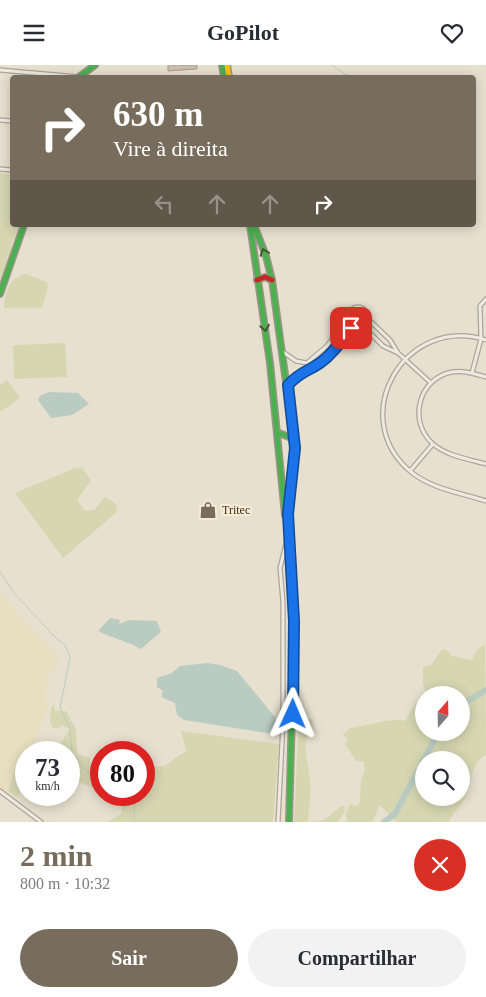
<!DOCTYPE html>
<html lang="pt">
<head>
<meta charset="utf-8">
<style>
	:root { --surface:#fff; --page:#f2f2f3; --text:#2b2b33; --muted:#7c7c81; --accent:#786c5c }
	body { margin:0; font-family:Georgia,serif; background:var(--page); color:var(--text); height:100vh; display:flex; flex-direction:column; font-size:19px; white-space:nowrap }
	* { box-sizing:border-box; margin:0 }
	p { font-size:16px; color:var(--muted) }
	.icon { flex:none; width:28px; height:28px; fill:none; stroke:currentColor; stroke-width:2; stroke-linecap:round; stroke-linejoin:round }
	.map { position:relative; height:757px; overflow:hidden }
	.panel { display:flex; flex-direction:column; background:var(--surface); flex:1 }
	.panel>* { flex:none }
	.guide { position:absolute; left:10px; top:10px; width:466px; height:152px; border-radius:5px; box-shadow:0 2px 12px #0003; background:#786c5c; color:#fff; overflow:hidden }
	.needle { width:32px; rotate:20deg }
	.buttons { position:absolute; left:415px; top:621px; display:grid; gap:10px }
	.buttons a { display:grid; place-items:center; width:55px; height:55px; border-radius:50%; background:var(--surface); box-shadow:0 2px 12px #0003; font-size:25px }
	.speed { position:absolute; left:15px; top:676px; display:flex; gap:10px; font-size:25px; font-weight:700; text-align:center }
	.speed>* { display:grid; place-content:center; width:65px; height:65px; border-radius:50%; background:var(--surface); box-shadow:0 2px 12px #0003; line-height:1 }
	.speed small { font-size:12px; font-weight:400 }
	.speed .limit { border:8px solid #d22; background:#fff; color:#111 }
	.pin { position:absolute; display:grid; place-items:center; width:42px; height:42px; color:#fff; margin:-21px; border-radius:10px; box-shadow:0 2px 8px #0006 }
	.me { position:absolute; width:55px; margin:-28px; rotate:1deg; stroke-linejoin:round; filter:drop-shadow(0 0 4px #0008) }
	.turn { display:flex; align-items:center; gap:18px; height:105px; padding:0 20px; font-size:22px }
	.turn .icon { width:65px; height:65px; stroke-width:2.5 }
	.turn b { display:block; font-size:35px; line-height:42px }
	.lanes { display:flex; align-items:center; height:48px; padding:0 20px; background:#0003; justify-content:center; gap:25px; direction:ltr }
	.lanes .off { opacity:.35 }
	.round { display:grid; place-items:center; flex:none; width:52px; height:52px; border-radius:26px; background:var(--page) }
	.head { display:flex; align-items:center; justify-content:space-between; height:85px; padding:0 20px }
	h1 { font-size:30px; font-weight:800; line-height:38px; color:var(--accent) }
	.primary-button { display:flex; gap:10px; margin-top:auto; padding:10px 20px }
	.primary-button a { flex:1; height:58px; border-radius:30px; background:var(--accent); color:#fff; font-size:20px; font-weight:800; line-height:58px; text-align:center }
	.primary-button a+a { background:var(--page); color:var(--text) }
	header { display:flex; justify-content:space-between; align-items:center; height:65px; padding:0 20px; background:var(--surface); font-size:22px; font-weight:800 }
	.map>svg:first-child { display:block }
	.farmland { fill:#e7dfbf }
	.green { fill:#d6d7b1; fill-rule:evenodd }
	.water { fill:#baccc1 }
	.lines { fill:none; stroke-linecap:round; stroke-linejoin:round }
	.stream { stroke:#baccc1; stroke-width:1 }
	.river { stroke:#baccc1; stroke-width:6 }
	.building { fill:#cbbeaf; stroke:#a79b8e }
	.street-casing { stroke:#aca598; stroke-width:5.5 }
	.fast-casing { stroke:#9c9488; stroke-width:8 }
	.slow-casing { stroke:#9c9488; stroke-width:8 }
	.jam-casing { stroke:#9c9488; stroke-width:8 }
	.street { stroke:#efeae1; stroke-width:3 }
	.fast { stroke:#4caf50; stroke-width:5 }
	.slow { stroke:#ffc107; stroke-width:5 }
	.jam { stroke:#c62828; stroke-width:5 }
	.oneway { stroke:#425a30 }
	.route-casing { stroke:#114b97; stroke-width:12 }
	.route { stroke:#1a73e8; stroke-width:9 }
	.labels { text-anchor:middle; stroke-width:4; stroke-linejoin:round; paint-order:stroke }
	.poi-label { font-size:12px; fill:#3c2d1e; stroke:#f7edd5; text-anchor:start }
</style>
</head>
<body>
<header><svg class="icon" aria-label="menu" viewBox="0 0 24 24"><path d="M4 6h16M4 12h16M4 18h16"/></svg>GoPilot<svg class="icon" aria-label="heart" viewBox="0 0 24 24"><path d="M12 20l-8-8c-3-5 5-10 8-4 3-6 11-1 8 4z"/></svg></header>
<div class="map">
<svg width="486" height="757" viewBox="0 0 486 757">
	<rect width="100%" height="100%" fill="#e7e0cf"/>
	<path class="farmland" d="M0 528 58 593 45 621 48 644 29 687 26 688V694L11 730 0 723Z"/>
	<path class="green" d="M0 108 12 110V160H20L15 173 11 179 12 184 0 216Z
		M26 209 47 217 48 222 42 243H4C6 226 8 213 26 209Z
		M65 278 67 312 14 314 13 280Z
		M7 315 20 333 0 347V320Z
		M75 403H82L91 415 77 435 85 446 94 445 105 432 116 439 117 447 63 493 15 428Z
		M485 579 486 689C467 701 474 721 464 735 459 742 453 748 449 757H396L380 740 373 757H344L347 756 346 749 350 739 356 741 360 738 361 714 365 705 363 696H356L345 679 348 675 343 670 350 663C366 661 392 652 405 656L416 637 424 639V668H461V630H424L426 626 423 619V602L431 600 442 584 448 586 452 591 472 595 476 586ZM424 695H461V732H424Z
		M54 639 55 646H66L76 664 77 689 90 693V698L101 703V726L69 713V703L72 699 69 696V688L57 687 61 677 70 664 61 660 60 663H53L50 657 51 643Z
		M307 653 312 654 313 660 307 672 305 681 311 722 308 757C332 757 328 747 345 740L344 747 338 757H294L298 670 301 658Z
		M181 666 279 679 273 757H108L122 748V730H144V703L164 701 186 686Z
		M26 690V723L16 732 8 726 16 704Z"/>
	<path class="water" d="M49 327 78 328 89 339 72 350 51 353 38 335 40 331Z
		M110 553 120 555 119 559 130 555 157 556 161 567 141 584C127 576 112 573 98 566Z
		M207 598 220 600 237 606 275 652 277 662 273 669 184 655 177 650 175 638 161 632 163 626 157 622V613L172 608 180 601Z"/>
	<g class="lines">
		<path class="stream" d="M331 0 345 9 355 12
			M0 507 14 528 55 572 65 580 70 592 60 643 70 663 72 687 85 705 101 716
			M134 757 135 730"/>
		<path class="river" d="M461 640 486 625
			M384 757 395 749 438 668"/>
	</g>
	<path class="building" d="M168 0H197V4L168 6Z"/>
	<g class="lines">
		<g class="street-casing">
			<path id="street" d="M0 5 79 12
				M0 55 12 56
				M0 104 12 105
				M349 251a9 9 0 1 1 18 0a9 9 0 1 1-18 0Z
				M367 253 390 275 398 288 431 318
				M362 260 383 281 398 288
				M486 275C405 249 345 352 411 407 432 424 461 428 486 436
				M283 287 296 296 307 298 327 281 349 252
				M472 308 481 274 480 241 486 234
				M486 312C475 309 464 305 452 307 419 313 407 356 433 379 447 391 468 394 486 399
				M288 319C300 307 307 307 320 298 334 288 343 273 353 260
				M410 406 433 379
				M0 726 41 757
				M278 757 283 658V537L280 503 287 475"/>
		</g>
		<g class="fast-casing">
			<path id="fast" d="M222 0 224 12
				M79 12 95 0
				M250 160 270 298 285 450
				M254 160 266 191 272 215 295 383 288 449 294 572 289 757
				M0 229 24 160
				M279 368 289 372 294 368"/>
		</g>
		<g class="slow-casing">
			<path id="slow" d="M227 0 229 12"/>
		</g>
		<g class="jam-casing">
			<path id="jam" d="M257 215 265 212 272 215"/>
		</g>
		<use href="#street" class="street"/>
		<use href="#fast" class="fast"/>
		<use href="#slow" class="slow"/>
		<use href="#jam" class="jam"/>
	</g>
	<defs><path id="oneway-chevron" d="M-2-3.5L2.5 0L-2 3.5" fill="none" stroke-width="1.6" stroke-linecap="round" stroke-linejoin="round" transform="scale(1.25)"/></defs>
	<g class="oneway">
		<use href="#oneway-chevron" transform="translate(264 187) rotate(-110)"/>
		<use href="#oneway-chevron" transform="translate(265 263) rotate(80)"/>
	</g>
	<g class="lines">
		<g class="route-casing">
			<path id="route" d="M293 649 294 556 288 449 295 383 288 320C301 306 307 307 320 298 333 289 342 275 351 263"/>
		</g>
		<use href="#route" class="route"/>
	</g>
	<defs>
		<g id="shop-bare" transform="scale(1.35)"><path d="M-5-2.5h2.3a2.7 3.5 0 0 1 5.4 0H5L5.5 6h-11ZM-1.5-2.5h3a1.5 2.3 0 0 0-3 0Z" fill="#786c5c" stroke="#f7edd5" stroke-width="2.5" paint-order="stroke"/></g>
	</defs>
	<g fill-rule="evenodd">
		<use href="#shop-bare" x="208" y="445"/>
	</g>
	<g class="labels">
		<g class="poi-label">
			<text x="222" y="449">Tritec</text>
		</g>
	</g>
</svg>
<div class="buttons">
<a><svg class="needle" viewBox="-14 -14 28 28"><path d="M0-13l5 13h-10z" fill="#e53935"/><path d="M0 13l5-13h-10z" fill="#7c7c81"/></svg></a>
<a><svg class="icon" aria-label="search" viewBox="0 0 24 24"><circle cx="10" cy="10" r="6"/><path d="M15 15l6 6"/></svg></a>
</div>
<div class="speed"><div>73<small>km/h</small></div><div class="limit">80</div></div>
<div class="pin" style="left:351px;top:263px;background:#d93025"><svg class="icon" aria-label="arrive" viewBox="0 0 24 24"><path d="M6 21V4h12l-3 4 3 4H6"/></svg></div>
<svg class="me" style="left:293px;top:649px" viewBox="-20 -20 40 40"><path d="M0-17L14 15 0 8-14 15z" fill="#1a73e8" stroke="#fff" stroke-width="4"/></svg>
<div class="guide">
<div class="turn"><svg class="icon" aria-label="right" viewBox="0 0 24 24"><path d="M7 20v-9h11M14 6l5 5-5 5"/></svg><div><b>630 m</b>Vire à direita</div></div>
<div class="lanes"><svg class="icon off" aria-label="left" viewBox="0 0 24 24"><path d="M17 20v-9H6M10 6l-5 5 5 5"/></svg><svg class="icon off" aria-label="ahead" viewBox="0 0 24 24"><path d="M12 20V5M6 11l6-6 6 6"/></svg><svg class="icon off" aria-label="ahead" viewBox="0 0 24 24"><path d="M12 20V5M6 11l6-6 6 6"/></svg><svg class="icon" aria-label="right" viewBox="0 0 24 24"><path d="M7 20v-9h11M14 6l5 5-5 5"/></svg></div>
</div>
</div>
<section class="panel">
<div class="head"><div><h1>2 min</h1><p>800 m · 10:32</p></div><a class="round" style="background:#d93025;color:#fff"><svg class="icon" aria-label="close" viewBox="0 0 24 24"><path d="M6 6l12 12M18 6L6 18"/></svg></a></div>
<div class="primary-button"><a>Sair</a><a>Compartilhar</a></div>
</section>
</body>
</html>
